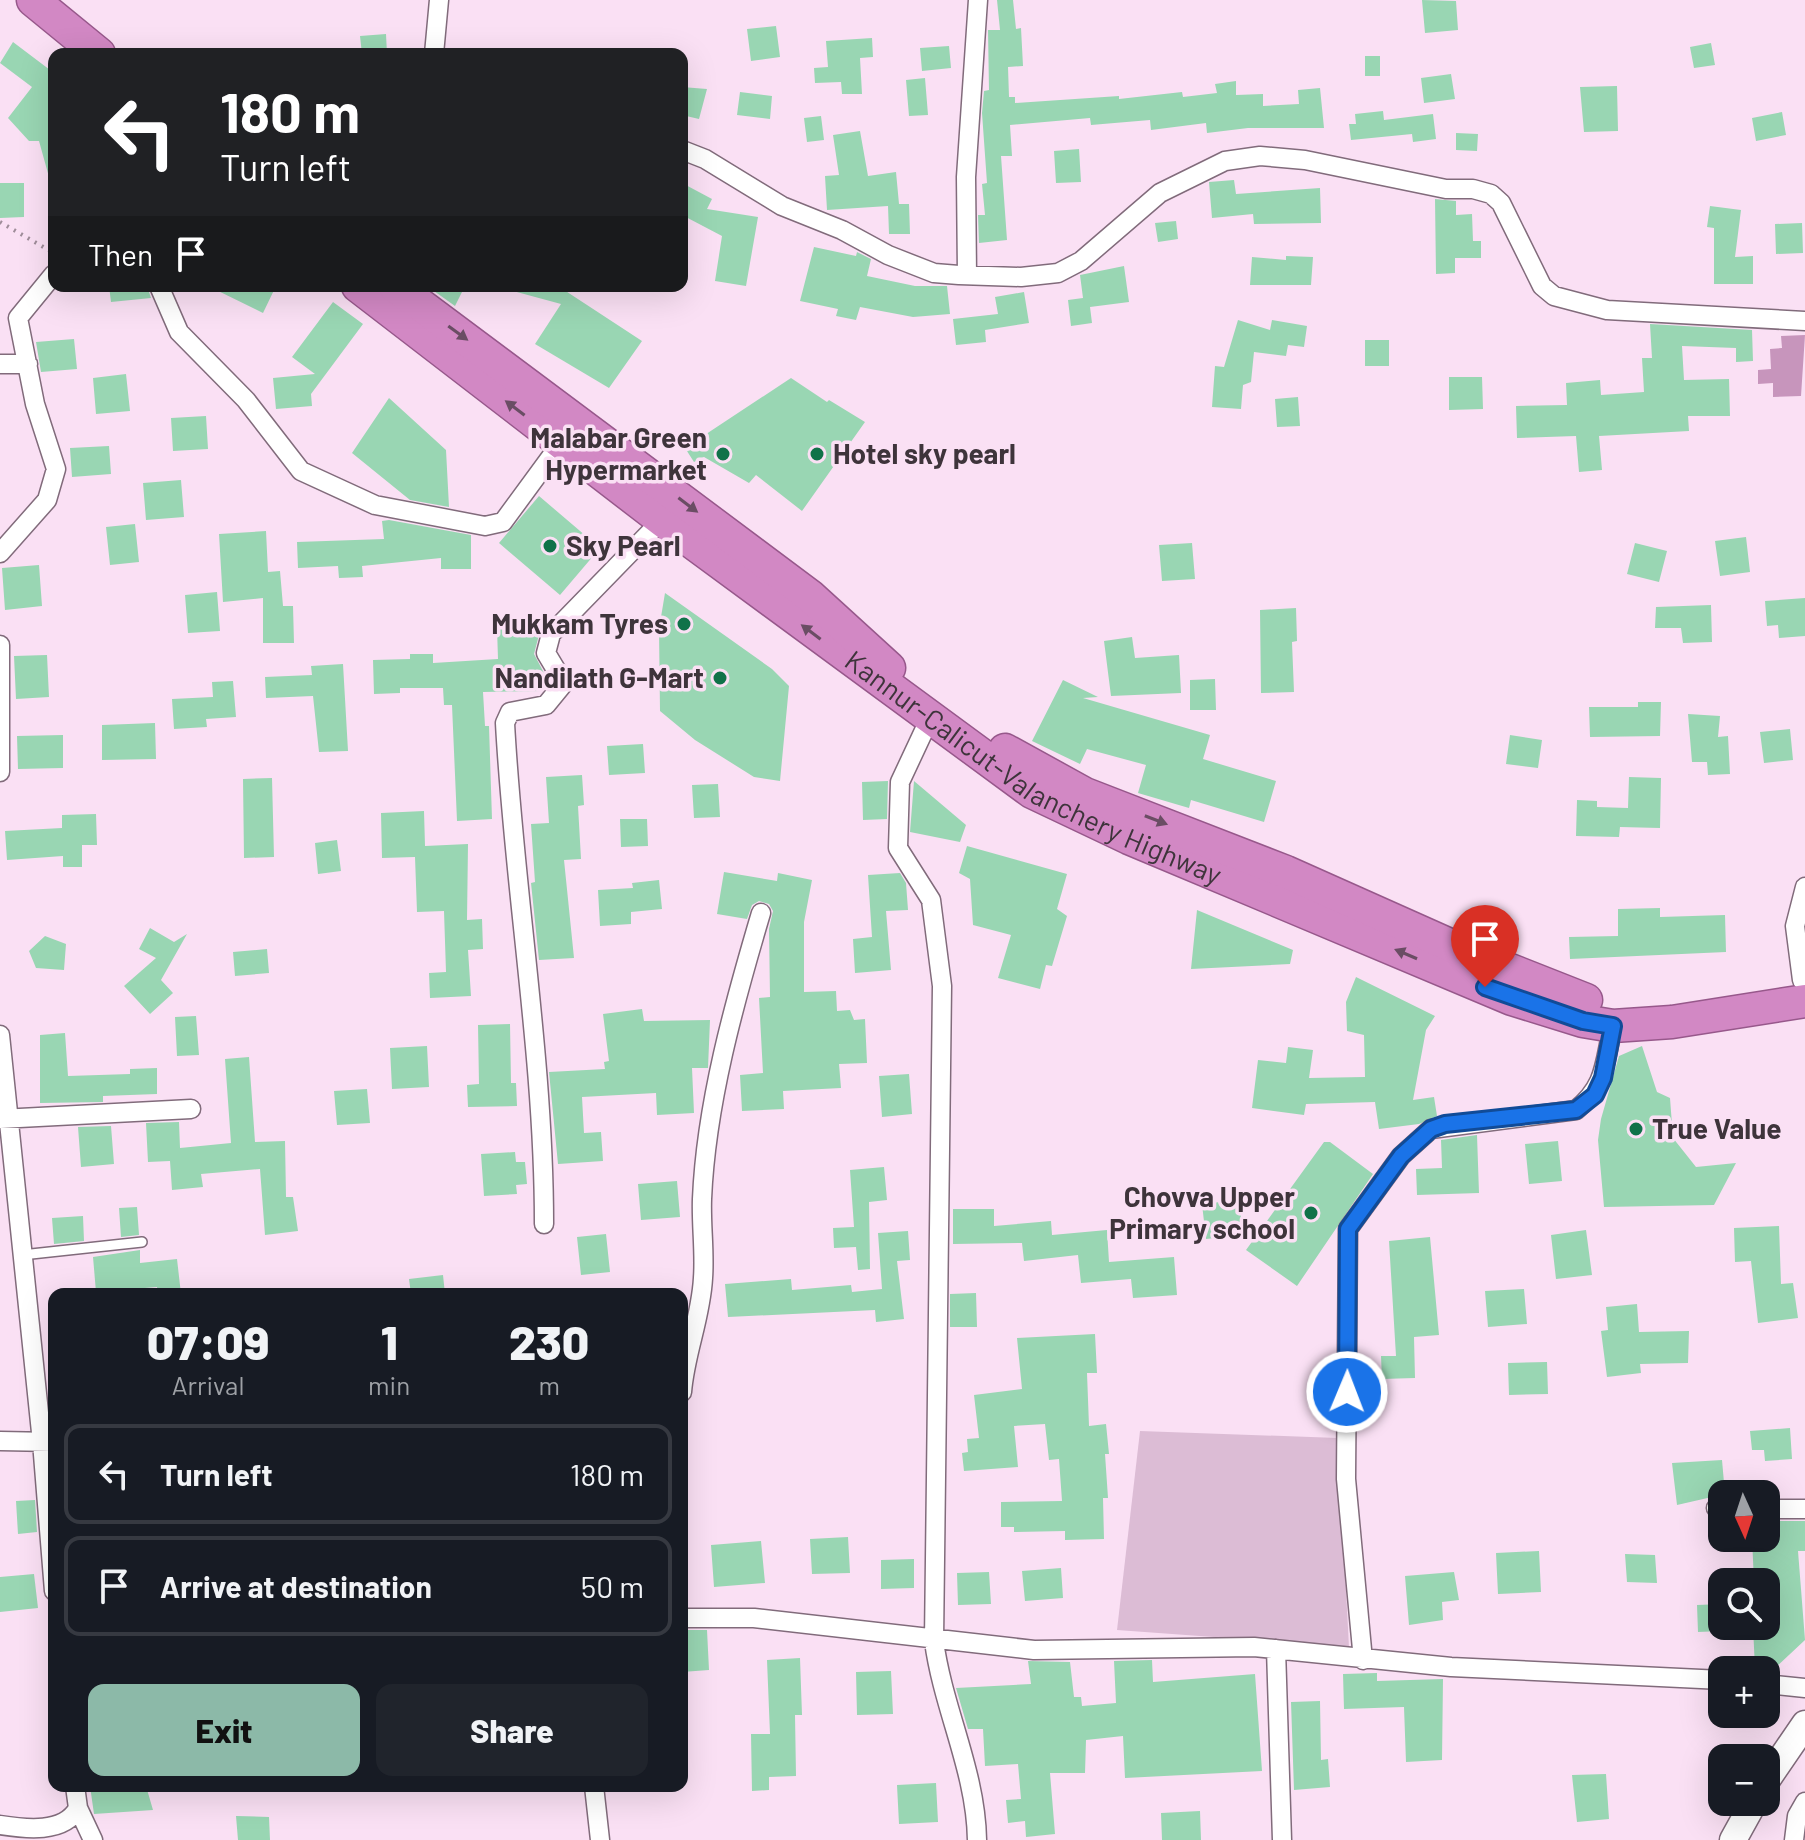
<!DOCTYPE html>
<html lang="en">
<head>
<meta charset="utf-8">
<style>
	:root { --surface:#171b24; --page:#20242c; --text:#f1f3f6; --muted:#9ea1a6; --line:#363941; --accent:#8cb9a8 }
	body { margin:0; font-family:Barlow,sans-serif; background:var(--page); color:var(--text); height:100vh; display:flex; flex-direction:column; font-size:30px; white-space:nowrap }
	* { box-sizing:border-box; margin:0 }
	p { font-size:26px; color:var(--muted) }
	.icon { flex:none; width:44px; height:44px; fill:none; stroke:currentColor; stroke-width:2; stroke-linecap:round; stroke-linejoin:round }
	.map { position:relative; flex:1; overflow:hidden }
	.sheet { position:absolute; left:48px; top:1288px; width:640px; height:504px; display:flex; flex-direction:column; background:var(--surface); border-radius:16px; box-shadow:0 8px 32px #0002 }
	.sheet>* { flex:none }
	.guide { position:absolute; left:48px; top:48px; width:640px; height:244px; border-radius:16px; box-shadow:0 8px 32px #0002; background:#202124; color:#fff; overflow:hidden }
	.needle { width:52px; rotate:177deg }
	.controls { position:absolute; left:1708px; top:1480px; display:grid; gap:16px }
	.controls a { display:grid; place-items:center; width:72px; height:72px; border-radius:16px; background:var(--surface); box-shadow:0 8px 32px #0002; font-size:40px }
	.pin { position:absolute; display:grid; place-items:center; width:68px; height:68px; color:#fff; margin:-82px -34px; border-radius:50% 50% 50% 0; rotate:-45deg; box-shadow:0 0 8px #0007 }
	.pin .icon { rotate:45deg }
	.me { position:absolute; width:88px; margin:-44px; rotate:1deg; stroke-linejoin:round; filter:drop-shadow(0 0 6px #0008) }
	.turn { display:flex; align-items:center; gap:28px; height:168px; padding:0 40px; font-size:36px }
	.turn .icon { width:104px; height:104px; stroke-width:2.5 }
	.turn b { display:block; font-size:56px; line-height:68px }
	.then { display:flex; align-items:center; height:76px; padding:0 40px; background:#0003; gap:16px; font-size:30px }
	.eta { display:flex; justify-content:space-evenly; align-items:center; height:136px; text-align:center }
	.eta b { font-size:48px; font-weight:800; line-height:56px }
	.button { display:flex; gap:16px; margin-top:auto; padding:16px 40px }
	.button a { flex:1; height:92px; border-radius:16px; background:var(--accent); color:#111; font-size:32px; font-weight:800; line-height:92px; text-align:center }
	.button a+a { background:var(--page); color:var(--text) }
	ul { padding:0; list-style:none }
	li { display:flex; align-items:center; gap:24px; height:100px; margin:0 16px 12px; padding:0 24px; border:4px solid var(--line); border-radius:16px }
	li div { flex:1 }
	li b { display:block; font-size:30px }
	li em { font-style:normal }
	.map>svg:first-child { display:block }
	.green { fill:#dcbcd5 }
	.water { fill:#c795bc }
	.building { fill:#99d6b3 }
	.lines { fill:none; stroke-linecap:round; stroke-linejoin:round }
	.service-casing { stroke:#816b7b; stroke-width:12 }
	.minor-casing { stroke:#816b7b; stroke-width:21 }
	.secondary-casing { stroke:#816b7b; stroke-width:29 }
	.trunk-casing { stroke:#97588b; stroke-width:35 }
	.path { stroke:#9f8d9a; stroke-width:4; stroke-dasharray:2 6; stroke-linecap:butt }
	.service { stroke:#fff; stroke-width:9 }
	.minor { stroke:#fff; stroke-width:18 }
	.secondary { stroke:#fff; stroke-width:26 }
	.trunk { stroke:#d288c4; stroke-width:32 }
	.oneway { fill:#6a4d64 }
	.route-casing { stroke:#114b97; stroke-width:20 }
	.route { stroke:#1a73e8; stroke-width:14 }
	.poi-dot { fill:#107249; stroke:#fae0f4; stroke-width:3 }
	.labels { text-anchor:middle; stroke-width:7; stroke-linejoin:round; paint-order:stroke }
	.poi-label { font-size:28px; font-weight:bold; fill:#3e343b; stroke:#fae0f4; text-anchor:end }
	.street-label { font-size:28px; fill:#3e343b; stroke:#fae0f4 }
</style>
</head>
<body>
<div class="map">
<svg width="1805" height="1840" viewBox="0 0 1805 1840">
	<rect width="100%" height="100%" fill="#fae0f4"/>
	<path class="green" d="M1140 1431 1338 1438 1349 1647 1117 1630Z"/>
	<path class="water" d="M1805 335 1801 396 1773 397V383L1758 384V370L1771 369 1770 349 1782 348 1781 336Z"/>
	<path class="building" d="M997 0H1013L1016 29 1021 28 1023 66 1008 67 1009 97H1015V103L1119 96V99L1182 92 1183 97 1217 93 1215 84 1236 81V95L1263 94V106L1299 104 1298 90 1320 88 1324 128H1248L1207 133 1206 123 1151 130 1150 120 1091 125 1090 118 1010 125 1012 156H1001L1007 240 979 243 978 215H985L982 184 987 183 982 113 984 91 989 90 988 30H1000Z
		M1422 0 1456 1 1458 30 1425 33Z
		M776 26 780 57 751 61 747 29Z
		M386 34 387 54H362L360 36Z
		M872 38 873 57 860 58 862 94H842L841 82 815 83 814 68 828 67 826 41Z
		M13 42 54 73V176L49 177 39 141H29L8 118 32 87 0 63Z
		M1711 43 1715 65 1694 68 1690 47Z
		M949 46 951 68 922 71 920 48Z
		M1365 56H1380V76H1365Z
		M1451 74 1455 99 1424 103 1421 78Z
		M925 78 928 115 909 116 906 80Z
		M1617 86 1618 131 1584 132 1580 87Z
		M682 87 707 89 699 119 682 115Z
		M740 92 772 96 770 119 737 115Z
		M1383 111 1384 120 1433 114 1436 139 1413 142 1412 134 1351 140 1349 124H1356L1355 114Z
		M1782 112 1786 135 1756 141 1752 118Z
		M821 116 824 140 807 142 804 118Z
		M860 131 868 176 896 172 899 204H909L910 234H889L888 206 827 210 825 176 839 175 833 135Z
		M1456 133 1478 134 1477 151 1456 150Z
		M1079 149 1081 182 1056 183 1054 151Z
		M1234 180 1236 194 1320 188 1321 223 1254 224 1253 214 1212 218 1209 182Z
		M0 183H24V217L0 218Z
		M682 183 712 199 707 209 758 217 746 286 715 281 722 236 682 215Z
		M1435 199 1456 201V215L1472 214 1473 241H1481V258H1455V273L1436 274Z
		M1710 206 1741 210 1735 257 1753 256V284H1714V228L1707 227Z
		M1176 221 1178 239 1158 242 1155 223Z
		M1802 223 1803 253 1776 254 1775 224Z
		M814 247 856 256 857 252 871 259 867 276 915 286H947L950 314 913 317 860 307 856 320 836 316 838 309 800 301Z
		M1286 256 1313 257 1311 285H1250L1252 257 1286 260Z
		M1124 266 1129 302 1090 307 1092 323 1071 326 1068 300 1083 298 1080 275Z
		M109 286H147L151 298 111 302Z
		M208 286H276L263 313Z
		M427 286H465L455 306Z
		M513 286H558L642 341 609 388 535 344 561 304 513 291Z
		M1024 292 1029 323 985 330 986 342 956 345 953 319 998 314 995 297Z
		M333 302 363 324 311 394 312 406 276 409 273 378 315 374 292 357Z
		M1238 320 1270 330 1272 320 1307 326 1304 347 1288 345 1286 356 1254 352 1251 382 1243 385 1241 409 1212 407 1215 366 1224 367Z
		M1650 324 1752 330 1753 361 1736 362V348L1682 346 1684 380 1729 379 1730 416H1688L1689 431 1599 436 1602 470 1579 472 1576 436 1517 438 1516 406 1567 405 1566 383 1600 380 1601 395 1644 392 1642 358H1652Z
		M74 339 77 369 41 372 36 342Z
		M1365 340H1389V366H1365Z
		M126 374 130 411 96 414 93 378Z
		M1449 377H1482L1483 409 1449 410Z
		M791 378 827 402 829 400 865 422 802 511 756 475 749 483 704 457 694 462 685 448Z
		M1298 397 1300 426 1277 427 1275 399Z
		M389 398 446 450 449 507 410 500 352 453Z
		M206 416 208 449 173 451 171 418Z
		M109 446 111 474 72 477 70 448Z
		M181 480 184 517 146 520 143 483Z
		M539 496 600 548 560 595 499 543Z
		M389 520 471 535V569H441V558L362 566 363 577 339 578 338 566 298 568 297 542 384 539 382 521Z
		M135 524 139 562 110 565 106 527Z
		M266 531 268 572 280 571 283 606H293L294 643H263V598L223 602 219 534Z
		M1746 537 1750 572 1720 576 1715 541Z
		M1192 543 1195 579 1162 581 1159 545Z
		M1635 543 1667 551 1659 582 1627 574Z
		M39 565 42 606 5 610 2 568Z
		M217 592 220 631 188 633 185 595Z
		M665 593 772 669 789 686 780 781 754 777 695 740 660 711 659 629Z
		M1805 598V636L1779 638 1778 625 1767 626 1765 601Z
		M1711 605 1712 642 1683 643 1681 628H1655L1656 607Z
		M1296 608 1297 641 1292 642 1294 692 1261 693 1260 610Z
		M541 627 534 654 544 673 542 691 483 692 485 726H489L492 819 457 821 452 705H444L443 688H400V693L374 694 373 660 410 659V654H433V663L498 659 497 628Z
		M1132 637 1135 658 1179 655 1181 693 1111 696 1104 641Z
		M47 655 49 697 16 699 14 656Z
		M343 664 348 751 319 752 313 696 266 698 265 677 312 675 311 666Z
		M1215 679 1216 710H1190V680Z
		M1063 680 1098 697 1083 698 1210 735 1203 759 1276 781 1264 822 1191 800 1189 808 1138 793 1146 765 1087 749 1080 764 1032 741Z
		M233 681 236 717 206 719 207 727 174 729 172 699 213 697 212 682Z
		M1638 702H1661L1660 736 1590 737 1589 707H1638Z
		M1688 714 1720 716 1718 737 1728 736 1730 774 1708 775 1707 762H1692Z
		M155 723 156 759 102 760V725Z
		M1790 729 1793 760 1764 763 1760 732Z
		M63 735V768L18 769 17 736Z
		M1510 735 1542 740 1538 768 1506 764Z
		M643 744 645 773 609 775 607 746Z
		M582 775 584 805 578 806 581 859 564 860 574 958 539 960 531 883 535 882 531 824 549 823 546 777Z
		M1629 777 1661 778 1660 828 1620 827 1619 837 1576 836 1577 800 1597 801V807L1628 808Z
		M272 778 274 857 244 858 243 779Z
		M888 781 887 819 863 820 862 782Z
		M914 781 966 825 960 842 910 832Z
		M718 784 720 817 694 818 692 785Z
		M424 811 425 846 468 844 467 920 482 919 483 949 468 950 471 996 430 998 429 973 446 972 444 911 417 912 415 857 382 858 381 813Z
		M96 814 97 845H82V867H63V856L7 860 5 831 62 828V815Z
		M620 819H647L648 846 621 847Z
		M337 840 341 871 318 874 315 843Z
		M967 846 1067 874 1057 909 1067 916 1052 966 1046 965 1040 989 998 978 1011 935 973 925 970 879 959 873Z
		M724 872 777 881 778 873 812 880 804 922V992L836 991 837 1011 850 1010 854 1020 865 1019 867 1063 839 1064 841 1088 783 1091 784 1109 742 1111 740 1075 763 1073 759 998 770 997 769 929 773 911 769 904 759 901 752 905 747 919 717 914Z
		M900 873 906 883 908 910 886 911 891 970 855 973 853 939 872 937 868 875Z
		M659 880 662 909 631 912V924L600 926 598 890 633 888 632 883Z
		M1660 908V917L1725 915 1726 952 1570 959 1569 937 1618 936V909Z
		M1197 910 1293 950 1290 964 1191 969Z
		M150 928 174 942 187 934 161 980 173 993 150 1014 124 986 156 958 139 949Z
		M45 936 66 944 64 970 36 968 29 951Z
		M267 949 269 973 235 976 233 952Z
		M1356 977 1435 1016 1426 1030 1413 1100 1434 1097 1437 1116 1419 1124 1379 1129 1375 1102 1306 1104 1304 1115 1252 1108 1258 1060 1286 1063 1288 1047 1313 1050 1309 1078 1365 1077 1364 1035 1347 1031 1346 1002Z
		M642 1009 644 1021 710 1020 708 1068H692L694 1113 657 1115 656 1093 582 1097 584 1133 601 1132 603 1161 558 1164 549 1072 605 1069 604 1062 609 1061 603 1014Z
		M196 1016 199 1055 177 1056 175 1017Z
		M510 1024 511 1083H516L517 1106 468 1107 467 1085 479 1084 478 1025Z
		M65 1033 68 1076 130 1074V1069L157 1068V1094L103 1096V1102L40 1103V1035Z
		M427 1046 429 1087 392 1089 390 1048Z
		M1642 1046 1657 1092 1670 1098 1673 1138 1696 1167 1736 1163 1714 1205 1604 1207 1598 1140 1601 1119 1619 1056Z
		M249 1057 255 1142 285 1141 286 1197H293L298 1231 265 1235 260 1169 201 1174 203 1187 172 1190 170 1161 148 1162 146 1123 179 1122 180 1148 231 1143 225 1059Z
		M909 1074 912 1114 882 1117 879 1076Z
		M367 1089 370 1123 337 1125 334 1091Z
		M111 1126 114 1164 81 1167 78 1127Z
		M1477 1135 1479 1193 1417 1195 1416 1169 1442 1168 1441 1140Z
		M1558 1141 1562 1181 1529 1184 1525 1144Z
		M1324 1142H1330L1373 1174 1297 1286 1246 1250Z
		M515 1152 516 1162H525L527 1184 516 1185 517 1194 484 1196 481 1154Z
		M884 1167 887 1200 869 1202 870 1269 858 1270 856 1247 834 1248 833 1228 854 1227 850 1170Z
		M677 1181 680 1217 641 1220 638 1184Z
		M1239 1200 1243 1235 1206 1239 1202 1204Z
		M137 1207 139 1235 121 1237 119 1208Z
		M953 1209H994V1226L1051 1221 1052 1235 1107 1230 1109 1262 1174 1257 1177 1295 1133 1298 1131 1279 1081 1283 1078 1255 1024 1261 1022 1243 953 1244Z
		M83 1216 84 1241 54 1244 52 1218Z
		M1779 1226 1781 1284 1793 1283 1798 1318 1758 1323 1751 1261 1735 1262 1734 1228Z
		M1586 1230 1592 1275 1556 1279 1551 1235Z
		M908 1231 910 1260 897 1261 904 1319 876 1322 875 1310 728 1317 725 1284 791 1279 792 1290 851 1285 852 1292 882 1289 878 1233Z
		M606 1234 610 1272 581 1275 577 1237Z
		M1430 1237 1439 1335 1414 1337 1415 1378 1382 1379 1381 1356H1396L1389 1241Z
		M140 1250V1263L177 1259 181 1294H158L157 1287 96 1292 93 1257Z
		M443 1275 445 1294H411L409 1279Z
		M1524 1289 1527 1324 1488 1327 1485 1291Z
		M976 1293 977 1327H950V1294Z
		M1637 1304 1639 1332 1689 1331 1688 1363 1640 1364 1641 1373 1607 1377 1601 1331 1608 1330 1606 1307Z
		M1095 1334 1097 1373H1087L1089 1426 1106 1424 1109 1454H1105L1108 1498H1103L1104 1539 1065 1540V1531L1014 1532V1527H1001V1502L1062 1501 1059 1459 1049 1460 1045 1424 1014 1426 1018 1467 964 1471 962 1453 968 1452 967 1439 979 1438 974 1395 1022 1389 1017 1338Z
		M1547 1362 1548 1394 1509 1395 1508 1363Z
		M1790 1428 1792 1459 1765 1461 1764 1450H1752L1750 1431Z
		M1722 1460 1725 1494 1677 1505 1672 1463Z
		M35 1500 37 1532 18 1534 16 1501Z
		M1766 1521H1805V1551H1798L1805 1640 1776 1667 1755 1669 1753 1626H1766V1582H1754L1752 1538H1766Z
		M848 1537 850 1573 812 1574 810 1539Z
		M761 1541 765 1583 714 1587 711 1545Z
		M1539 1551 1541 1592 1498 1594 1496 1553Z
		M1625 1554 1655 1555 1657 1583 1627 1582Z
		M914 1559V1588L881 1589V1560Z
		M1061 1568 1063 1598 1025 1601 1022 1571Z
		M989 1572 991 1604 958 1605 957 1573Z
		M1454 1572 1459 1600 1442 1602 1443 1620 1409 1625 1405 1576Z
		M34 1574 38 1608 0 1612V1577Z
		M1722 1604V1631L1698 1632 1697 1605Z
		M682 1630H707L709 1670 682 1672Z
		M800 1658 802 1715H795L796 1776 769 1777V1790L752 1791 751 1734H770L767 1660Z
		M1152 1660 1153 1682 1255 1674 1262 1771 1125 1778 1123 1736 1086 1740 1085 1773H1050L1055 1834 1026 1837 1025 1821 1008 1823 1006 1800 1021 1799 1018 1764 985 1766 983 1729H968L956 1688 1031 1684 1028 1661 1070 1662 1074 1697H1081L1082 1706 1116 1703 1114 1661Z
		M891 1671 893 1714 857 1715 856 1672Z
		M1377 1673V1681L1443 1679 1442 1760 1406 1762 1404 1707 1344 1709 1343 1674Z
		M1320 1701 1321 1760 1328 1759 1330 1787 1294 1790 1291 1702Z
		M1606 1774 1609 1819 1577 1822 1572 1775Z
		M936 1783 938 1822 899 1824 897 1785Z
		M90 1786H146L153 1810 94 1814Z
		M1200 1811 1201 1840H1162L1161 1813Z
		M236 1816 269 1817 270 1840H238Z"/>
	<g class="lines">
		<g class="service-casing">
			<path id="service" d="M22 1255 142 1242"/>
		</g>
		<g class="minor-casing">
			<path id="minor" d="M434 54 439 0
				M682 150 705 159 782 206 842 230 888 255 934 273 959 275 1021 277 1058 273 1081 261 1160 193 1225 161 1260 156 1305 160 1446 189H1473L1491 194 1501 203 1542 286 1554 296 1607 310 1805 321
				M967 275 966 177 978 0
				M159 286 179 332 246 400 301 471 375 505 485 526 503 522 561 443
				M0 364H28
				M0 553 47 500 56 469 35 404 18 318 54 274
				M0 645V772
				M929 720 900 782 898 848 931 900 942 986 934 1641C943 1709 976 1771 977 1840
				M1802 980 1795 926 1805 887
				M0 1035 42 1442 54 1591
				M0 1119 191 1109
				M544 1224C544 1056 514 891 505 723L510 712 546 705 564 683 546 653 551 634 662 520
				M682 1392C685 1353 701 1318 703 1278 705 1252 701 1225 702 1199 706 1104 734 1004 761 913
				M0 1441 53 1442
				M1716 1508H1722
				M1766 1509H1805
				M682 1618H754L1034 1650 1254 1647 1451 1667 1722 1680
				M1276 1649 1282 1840
				M1363 1660 1346 1479 1348 1229 1401 1156 1431 1129 1576 1110C1607 1085 1604 1062 1613 1026
				M1766 1684 1805 1688
				M594 1786 600 1840
				M78 1808 93 1840
				M0 1825C25 1829 64 1834 78 1808L75 1786
				M1794 1840 1797 1816 1805 1802"/>
		</g>
		<g class="secondary-casing">
			<path id="secondary" d="M1766 1781 1805 1724
				M1733 1840 1754 1802"/>
		</g>
		<g class="trunk-casing">
			<g id="trunk">
				<path d="M33 0 99 54"/>
				<path id="s1" d="M358 286 662 520 1032 792 1129 838 1512 999 1583 1021 1613 1026 1672 1022 1805 1001"/>
				<path d="M395 286 810 596 889 668"/>
				<path d="M1005 750 1085 794 1286 872 1472 955 1586 1000"/>
			</g>
		</g>
		<path class="path" d="M0 222 54 253"/>
		<use href="#service" class="service"/>
		<use href="#minor" class="minor"/>
		<use href="#secondary" class="secondary"/>
		<use href="#trunk" class="trunk"/>
	</g>
	<defs><path id="oneway-solid" d="M-6-.8H1V-3.2L6.5 0L1 3.2V.8H-6Z" transform="scale(2)"/></defs>
	<g class="oneway">
		<use href="#oneway-solid" transform="translate(458 333) rotate(36)"/>
		<use href="#oneway-solid" transform="translate(515 408) rotate(-143)"/>
		<use href="#oneway-solid" transform="translate(688 505) rotate(37)"/>
		<use href="#oneway-solid" transform="translate(811 632) rotate(-143)"/>
		<use href="#oneway-solid" transform="translate(1156 820) rotate(21)"/>
		<use href="#oneway-solid" transform="translate(1406 954) rotate(-157)"/>
	</g>
	<g class="lines">
		<g class="route-casing">
			<path id="route" d="M1347 1392 1348 1229 1401 1156 1431 1129 1445 1124 1576 1110 1595 1095 1603 1078 1613 1026 1583 1021 1485 987"/>
		</g>
		<use href="#route" class="route"/>
	</g>
	<g class="poi-dot">
		<circle cx="723" cy="454" r="8"/>
		<circle cx="817" cy="454" r="8"/>
		<circle cx="550" cy="546" r="8"/>
		<circle cx="684" cy="624" r="8"/>
		<circle cx="720" cy="678" r="8"/>
		<circle cx="1636" cy="1129" r="8"/>
		<circle cx="1311" cy="1213" r="8"/>
	</g>
	<g class="labels">
		<g class="poi-label">
			<text x="707" y="448">Malabar Green<tspan x="707" dy="32">Hypermarket</tspan></text>
			<text x="833" y="464" text-anchor="start">Hotel sky pearl</text>
			<text x="566" y="556" text-anchor="start">Sky Pearl</text>
			<text x="668" y="634">Mukkam Tyres</text>
			<text x="704" y="688">Nandilath G-Mart</text>
			<text x="1652" y="1139" text-anchor="start">True Value</text>
			<text x="1295" y="1207">Chovva Upper<tspan x="1295" dy="32">Primary school</tspan></text>
		</g>
		<g class="street-label">
			<text dy="10" stroke="none"><textPath href="#s1" startOffset="832">Kannur-Calicut-Valanchery Highway</textPath></text>
		</g>
	</g>
</svg>
<div class="controls">
<a><svg class="needle" viewBox="-14 -14 28 28"><path d="M0-13l5 13h-10z" fill="#e53935"/><path d="M0 13l5-13h-10z" fill="#9ea1a6"/></svg></a>
<a><svg class="icon" aria-label="search" viewBox="0 0 24 24"><circle cx="10" cy="10" r="6"/><path d="M15 15l6 6"/></svg></a>
<a>+</a>
<a>−</a>
</div>
<div class="pin" style="left:1485px;top:987px;background:#d93025"><svg class="icon" aria-label="arrive" viewBox="0 0 24 24"><path d="M6 21V4h12l-3 4 3 4H6"/></svg></div>
<svg class="me" style="left:1347px;top:1392px" viewBox="-20 -20 40 40"><circle r="17" fill="#1a73e8" stroke="#fff" stroke-width="3"/><path d="M0-11L8 9 0 5-8 9z" fill="#fff"/></svg>
<div class="guide">
<div class="turn"><svg class="icon" aria-label="left" viewBox="0 0 24 24"><path d="M17 20v-9H6M10 6l-5 5 5 5"/></svg><div><b>180 m</b>Turn left</div></div>
<div class="then">Then<svg class="icon" aria-label="arrive" viewBox="0 0 24 24"><path d="M6 21V4h12l-3 4 3 4H6"/></svg></div>
</div>
<section class="sheet">
<div class="eta">
<div><b>07:09</b><p>Arrival</p></div>
<div><b>1</b><p>min</p></div>
<div><b>230</b><p>m</p></div>
</div>
<ul>
<li><svg class="icon" aria-label="left" viewBox="0 0 24 24"><path d="M17 20v-9H6M10 6l-5 5 5 5"/></svg><div><b>Turn left</b></div><em>180 m</em></li>
<li><svg class="icon" aria-label="arrive" viewBox="0 0 24 24"><path d="M6 21V4h12l-3 4 3 4H6"/></svg><div><b>Arrive at destination</b></div><em>50 m</em></li>
</ul>
<div class="button"><a>Exit</a><a>Share</a></div>
</section>
</div>
</body>
</html>
